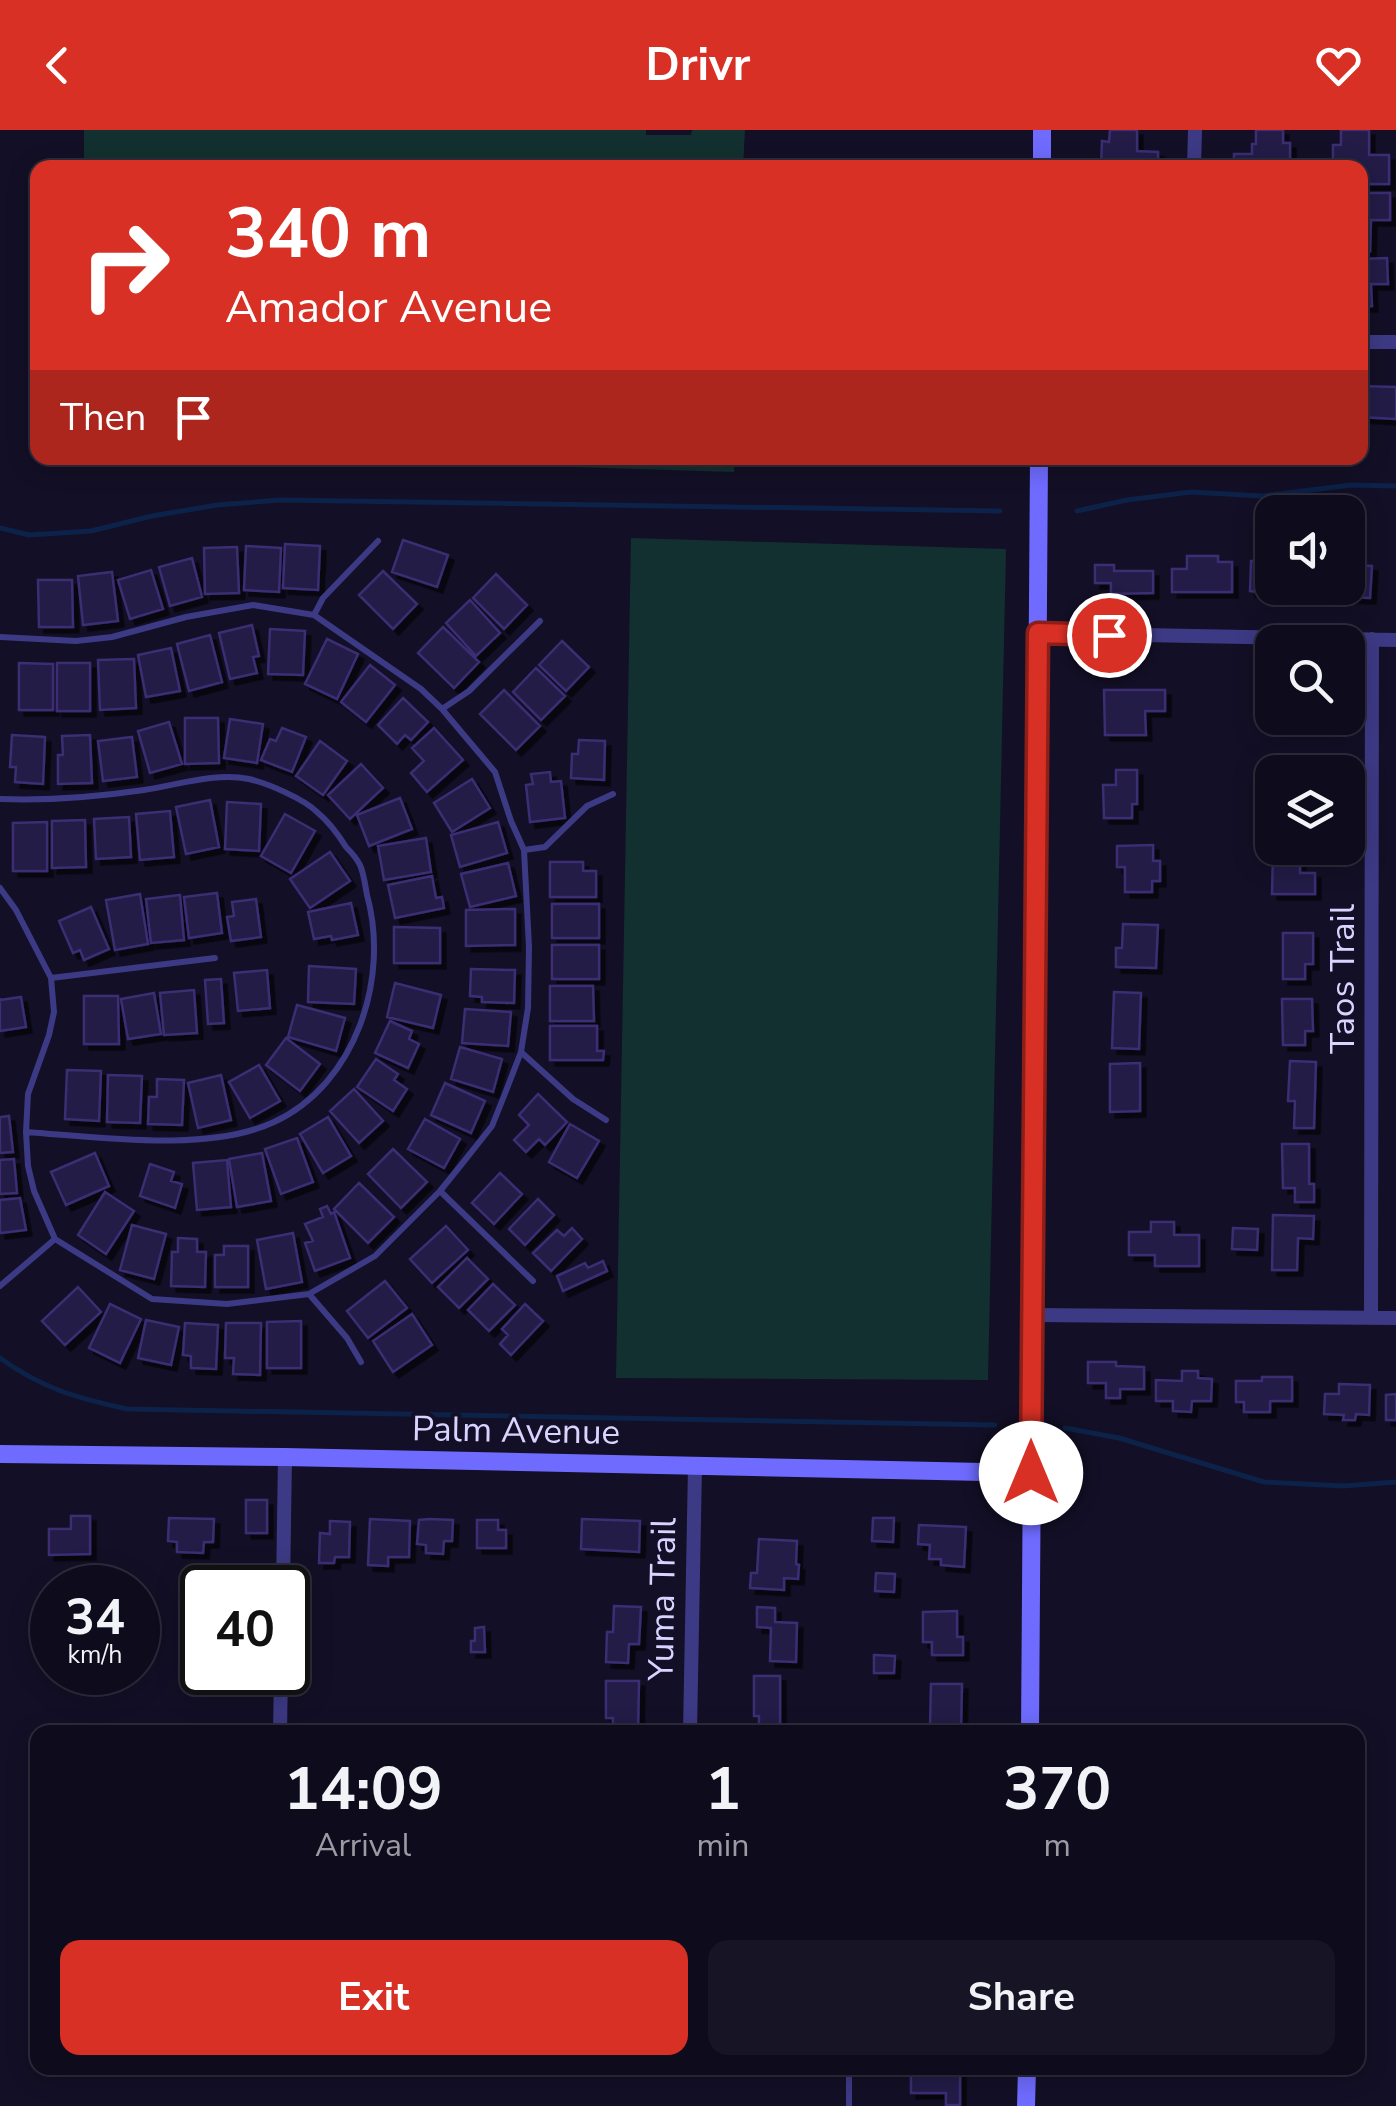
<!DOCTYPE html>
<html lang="en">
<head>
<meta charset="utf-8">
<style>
	:root { --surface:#0e0b1c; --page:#171425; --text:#f1f3f6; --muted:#9b9ba3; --line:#2e2b3b; --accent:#d93025 }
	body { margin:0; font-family:"Nunito Sans",sans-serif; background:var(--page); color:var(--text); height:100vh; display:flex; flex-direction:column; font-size:38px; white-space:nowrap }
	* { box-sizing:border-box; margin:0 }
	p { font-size:32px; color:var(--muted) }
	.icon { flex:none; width:55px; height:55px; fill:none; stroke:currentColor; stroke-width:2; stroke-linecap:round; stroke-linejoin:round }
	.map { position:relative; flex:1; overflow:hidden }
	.sheet { position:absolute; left:30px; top:1595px; width:1335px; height:350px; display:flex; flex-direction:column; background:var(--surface); border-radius:20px; box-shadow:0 5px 25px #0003,0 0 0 2px var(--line) }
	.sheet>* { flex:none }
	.hud { position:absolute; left:30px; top:30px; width:1338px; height:305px; border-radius:20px; box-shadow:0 5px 25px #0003,0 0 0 2px var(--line); background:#d93025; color:#fff; overflow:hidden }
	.controls { position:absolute; left:1255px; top:365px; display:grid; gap:20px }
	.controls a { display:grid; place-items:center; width:110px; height:110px; border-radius:20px; background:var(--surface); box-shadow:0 5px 25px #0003,0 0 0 2px var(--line); font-size:50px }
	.speed { position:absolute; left:30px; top:1435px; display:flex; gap:20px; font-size:50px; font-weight:700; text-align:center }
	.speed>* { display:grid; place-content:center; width:130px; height:130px; border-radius:50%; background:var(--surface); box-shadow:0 5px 25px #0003,0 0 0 2px var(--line); line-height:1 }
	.speed small { font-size:25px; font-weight:400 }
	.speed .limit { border:5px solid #111; border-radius:15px; background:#fff; color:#111 }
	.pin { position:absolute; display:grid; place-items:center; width:85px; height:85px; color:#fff; margin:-42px; border:5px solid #fff; border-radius:50%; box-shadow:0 2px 10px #0007 }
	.me { position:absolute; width:110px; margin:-55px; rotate:0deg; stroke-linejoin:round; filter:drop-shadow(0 0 8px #0008) }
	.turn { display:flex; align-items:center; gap:35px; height:210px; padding:0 30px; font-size:45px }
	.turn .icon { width:130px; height:130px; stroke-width:2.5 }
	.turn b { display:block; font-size:70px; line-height:85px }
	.then { display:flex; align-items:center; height:95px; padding:0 30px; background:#0003; gap:20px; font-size:38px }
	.eta { display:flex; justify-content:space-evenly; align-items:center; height:170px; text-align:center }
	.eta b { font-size:60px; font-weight:700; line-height:70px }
	.button { display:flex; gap:20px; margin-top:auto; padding:20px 30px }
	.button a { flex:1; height:115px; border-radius:20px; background:var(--accent); color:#fff; font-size:40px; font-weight:700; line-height:115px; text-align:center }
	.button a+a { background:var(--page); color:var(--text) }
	header { display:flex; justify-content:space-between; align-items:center; height:130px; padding:0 30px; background:var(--accent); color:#fff; font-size:45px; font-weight:700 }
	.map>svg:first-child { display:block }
	.green { fill:#12302f }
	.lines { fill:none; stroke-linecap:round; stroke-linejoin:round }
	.stream { stroke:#0c2248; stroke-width:5 }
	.building { fill:#241b47; stroke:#3b2d73; stroke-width:2.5; filter:url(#shadow) }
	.lane { stroke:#3d3a85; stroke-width:6 }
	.street { stroke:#3d3a85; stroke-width:14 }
	.secondary { stroke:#6f6bff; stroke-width:18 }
	.route-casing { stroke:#8d1f18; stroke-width:25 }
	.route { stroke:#d93025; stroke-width:18 }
	.labels { text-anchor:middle; stroke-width:8; stroke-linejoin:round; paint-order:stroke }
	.street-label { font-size:35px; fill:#d9d4ff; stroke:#130f26 }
</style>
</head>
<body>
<header><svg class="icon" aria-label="back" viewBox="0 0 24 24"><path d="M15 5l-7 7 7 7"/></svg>Drivr<svg class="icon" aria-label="heart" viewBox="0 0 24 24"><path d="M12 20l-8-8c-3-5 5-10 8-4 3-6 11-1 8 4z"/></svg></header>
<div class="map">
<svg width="1396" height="1976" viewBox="0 0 1396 1976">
	<defs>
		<filter id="shadow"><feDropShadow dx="5.5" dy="5.5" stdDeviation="0" flood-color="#0009"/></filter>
	</defs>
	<rect width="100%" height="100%" fill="#130f26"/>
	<path class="green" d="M84 0H646V5H691L692 0H745L743 37 84 38Z
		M441 328H735L734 342 442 333Z
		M631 408 1006 419 988 1250 616 1248Z"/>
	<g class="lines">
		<path class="stream" d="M1077 381 1127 370 1191 362 1263 366 1351 355 1396 356
			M0 398 29 405 91 401 152 386 217 375 280 370 1000 381
			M0 1228C43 1259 77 1268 127 1279L995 1295
			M1065 1298 1119 1308 1264 1352 1343 1356 1396 1352"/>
	</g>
	<path class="building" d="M1110 0H1137V21L1158 22V38H1101L1102 11 1109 12Z
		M1256 0H1283V13H1290V38H1234V24H1252V14H1256Z
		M1341 0H1369V25H1389V54H1361L1360 38H1333V15H1341Z
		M1364 63H1390V90H1371L1370 121 1360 120V73H1363Z
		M1387 128 1388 154H1371L1372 176H1360L1361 129Z
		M1361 256 1396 257V289L1360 287Z
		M403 410 448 425 437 457 392 442Z
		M285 414 320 416 318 460 283 458Z
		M246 416 281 418 279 462 244 460Z
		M237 417 239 463 205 464 204 418Z
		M1187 426H1218V432H1232V462H1172V439H1187Z
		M192 428 202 467 170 476 159 437Z
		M1251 431 1272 432V458H1300V466L1250 461Z
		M1095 435H1114V441H1153V463L1111 464V453H1095Z
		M1348 435 1372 436 1370 468 1315 466V458H1348Z
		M151 440 163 479 130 489 118 450Z
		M383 441 417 474 393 499 359 465Z
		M112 442 118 491 83 495 78 446Z
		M496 444 527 475 504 499 473 468Z
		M38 450H72L73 497H39Z
		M470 470 500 503 476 526 446 493Z
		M252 495 259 526 253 527 257 543 230 549 219 503Z
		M443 497 479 532 454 558 418 523Z
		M270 499 305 501 303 545 268 544Z
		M210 505 222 552 189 561 177 514Z
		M327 509 358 524 337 569 305 554Z
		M562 511 589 537 566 561 539 535Z
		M171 518 180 561 146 567 138 525Z
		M134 529 136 578 100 580 98 530Z
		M19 533 53 534V580H19Z
		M57 533H90V581H57Z
		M370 535 395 555 366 592 341 572Z
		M536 538 565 566 541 590 513 562Z
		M504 560 540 596 516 620 480 584Z
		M1104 560H1165V581H1145L1146 605H1105Z
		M1256 563 1272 564V588H1305V590H1255Z
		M403 568 428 592 411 610 405 605 397 614 378 595Z
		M185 588H218L219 633 185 634Z
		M230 589 263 594 257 633 224 628Z
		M169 592 182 634 150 643 138 601Z
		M282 598 306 607 292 642 261 630 270 609 276 611Z
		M434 598 463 630 427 662 411 643 424 631 412 618Z
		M12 605 45 607 43 654 15 652 16 637H10Z
		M90 605 92 653 58 654V625H63L62 606Z
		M132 607 137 647 103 651 98 611Z
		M579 610 605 611 604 650 571 648 572 624H578Z
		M320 611 347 631 323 665 296 646Z
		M361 634 383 658 350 689 328 665Z
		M1268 636H1304V642H1272V673H1268Z
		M1116 640H1137V674H1132V688H1104L1103 655H1116Z
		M550 642 551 652 561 651 565 688 530 692 526 655 533 654 531 644Z
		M472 649 490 678 452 702 434 673Z
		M400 668 412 699 369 716 357 685Z
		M210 670 219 717 186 724 176 677Z
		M227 672 261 674 259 721 225 719Z
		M170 681 174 727 140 730 136 684Z
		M285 684 315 701 291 743 261 726Z
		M129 687 131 727 96 729 94 689Z
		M85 690 86 737 52 738V691Z
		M47 692V741H13V693Z
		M498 692 507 723 460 737 451 705Z
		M426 708 431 742 384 750 378 716Z
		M1153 715V731H1160V751H1152V762H1125V737H1117V716Z
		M330 722 350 751 310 778 290 749Z
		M1273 723H1300V743H1315V764H1272Z
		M550 732H583V741H596V767H550Z
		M508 733 516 766 470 777 461 744Z
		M432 746 436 768 442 767 444 778 395 788 388 755Z
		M217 763 222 803 189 808 184 767Z
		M140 764 148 814 115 820 106 770Z
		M180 765 184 810 151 813 146 769Z
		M256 769 261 807 231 811 227 787 234 786 232 772Z
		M351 773 358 805 332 810 331 806 314 809 308 782Z
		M552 774H599V808H552Z
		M91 777 109 819 84 830 80 820 73 823 59 791Z
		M515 779V815L466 816V780Z
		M1123 794 1158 795 1156 838 1116 837V818H1122Z
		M394 797 440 798V833H394Z
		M1283 803H1313V834H1305V849H1283Z
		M552 815H599V849H552Z
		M309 836 356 839 354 874 308 872Z
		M471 839 515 840 514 873 482 872V867L470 866Z
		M267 840 270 878 238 881 234 843Z
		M221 849 224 893 208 894 205 850Z
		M395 853 441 865 433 898 387 887Z
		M550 856H593L594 891H550Z
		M194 860 197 903 164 905 160 863Z
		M1114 862 1141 863 1139 919 1112 918Z
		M154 863 161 904 128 909 121 869Z
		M84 866H118L119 914H84Z
		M21 867 26 897 0 901V868V870Z
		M1282 869H1312L1313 901H1305V915H1283Z
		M297 875 345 888 336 921 288 907Z
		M465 879 511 882 508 916 462 913Z
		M390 891 412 901 409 909 419 914 408 938 375 923Z
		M550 896H597V921H604L603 930H550Z
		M286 908 320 934 300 961 266 935Z
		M460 917 502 929 493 962 451 949Z
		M376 929 398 944 394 950 407 959 393 981 357 957Z
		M1290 931 1316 932 1314 998H1294L1295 971H1288Z
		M1140 933V981L1110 982V934Z
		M259 935 280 971 250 988 229 952Z
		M67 940 101 941 99 991 65 989Z
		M108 945 142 946 140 993 107 992Z
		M221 945 231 990 198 998 188 953Z
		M157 949 184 950 182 995 148 994 149 967H157Z
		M445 953 485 971 471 1003 431 985Z
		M354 959 383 991 359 1013 330 981Z
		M538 964 567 992 545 1015 539 1009 526 1022 514 1010 529 995 519 985Z
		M9 986 13 1022 0 1023V987Z
		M328 987 351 1026 323 1043 300 1004Z
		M425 989 460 1009 444 1038 408 1019Z
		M570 994 599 1011 577 1048 549 1032Z
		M297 1008 313 1052 281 1064 265 1019Z
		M1282 1014H1309V1054H1314V1072H1295V1058H1283Z
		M393 1019 427 1052 401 1078 368 1044Z
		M95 1023 109 1056 66 1075 51 1042Z
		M262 1023 271 1071 237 1077 229 1029Z
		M14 1029 17 1063 0 1064V1030Z
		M227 1030 231 1077 197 1080 193 1033Z
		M150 1034 174 1042 171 1051 182 1054 175 1078 140 1066Z
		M500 1043 522 1064 494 1094 472 1073Z
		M359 1053 394 1087 368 1113 334 1079Z
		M105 1062 134 1081 106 1124 78 1105Z
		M20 1068 26 1100 0 1103V1070Z
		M538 1069 554 1085 525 1115 509 1099Z
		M327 1076 331 1084 334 1082 350 1128 315 1141 305 1113 313 1111 305 1094 323 1087 320 1079Z
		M1273 1085 1314 1086 1313 1109 1298 1108 1297 1140H1272Z
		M1151 1092H1174V1105H1199V1136H1155V1125H1129V1102H1151Z
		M132 1095 166 1104 154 1149 120 1140Z
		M446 1096 468 1120 432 1153 410 1129Z
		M572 1098 582 1109 551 1141 533 1123 557 1100 564 1106Z
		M1233 1098 1258 1099 1257 1120 1232 1119Z
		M293 1103 302 1152 266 1159 257 1110Z
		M178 1108 197 1109V1122H206L205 1157 171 1156 172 1122H178Z
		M224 1116H248V1157H215V1125H224Z
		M467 1128 488 1149 459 1178 438 1157Z
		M603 1131 607 1141 563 1161 557 1146 585 1133 588 1138Z
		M385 1151 407 1178 368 1208 347 1181Z
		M493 1154 515 1175 489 1201 468 1180Z
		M78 1157 101 1182 65 1215 42 1191Z
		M110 1174 141 1189 120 1233 89 1218Z
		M525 1174 543 1191 511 1225 500 1214 508 1205 502 1199Z
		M412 1184 432 1215 393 1242 373 1211Z
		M146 1190 179 1197 171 1235 138 1228Z
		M301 1191V1238H267V1192Z
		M185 1193 218 1195 216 1239 191 1238V1226L183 1225Z
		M226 1193H261L260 1245 233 1244 234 1228H225Z
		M1088 1232H1116V1236L1144 1237V1259H1120V1268H1106V1253H1088Z
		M1182 1241H1198V1248L1212 1249 1211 1271H1192L1191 1282 1173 1281V1271H1156V1250L1182 1251Z
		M1262 1247H1292V1271H1270V1282H1244V1272H1236V1251H1262Z
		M1339 1254 1370 1255 1369 1285 1356 1284 1355 1290H1343L1344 1285 1324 1284 1325 1264H1339Z
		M1396 1264V1290H1386V1265Z
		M246 1370H267V1403H246Z
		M71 1386H90V1424L49 1425V1399H71Z
		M169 1388 214 1389 213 1412H204L203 1423 177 1422V1412L168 1411Z
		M873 1388H894L893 1412 872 1411Z
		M370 1389 410 1391 409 1427H388V1436L368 1435Z
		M429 1389 453 1390 452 1411H444L443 1424 426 1423V1415L417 1414 419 1390Z
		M582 1389 640 1391 639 1422 581 1419Z
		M477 1390H498V1400H506V1418H477Z
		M330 1391 350 1392 349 1427H335L334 1433H319L320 1403 330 1404Z
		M919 1395 966 1397 964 1437 941 1435V1429H929L930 1415 918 1414Z
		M759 1409 797 1411 796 1434 799 1435 798 1449 784 1448V1460L750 1458 751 1443H757Z
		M876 1443 895 1444 894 1462 875 1461Z
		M614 1476 641 1477 639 1514H629L628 1533 606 1532 607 1502H613Z
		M757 1477 775 1478V1492L797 1493 796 1532 770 1531 771 1498 757 1497Z
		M957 1481V1507H963V1525H932V1512H923V1482Z
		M484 1497 485 1522H471V1511H475V1498Z
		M186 1519H202V1540H186Z
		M874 1525 895 1526 894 1543H874Z
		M754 1546H780V1602H759V1586H754Z
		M606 1551H639L638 1602H613V1588H606Z
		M931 1554H962L961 1602H937V1597H930Z
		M911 1938H960V1975H946V1963H911Z"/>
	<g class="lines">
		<path class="lane" d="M0 507 76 511 112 507 186 487 253 475 314 485 323 468 378 411
			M442 579 469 561 540 491
			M0 669C49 671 96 667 144 660 177 655 216 642 249 649 267 653 304 669 317 682 329 692 338 704 346 717 351 722 357 729 360 735 364 744 365 755 367 765 390 848 356 954 274 992 208 1023 98 1007 26 1002
			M524 720 545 717 587 676 613 664
			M0 758 16 780 51 848 54 882 49 905 28 964 26 1002 28 1036 34 1061 55 1109 0 1156
			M51 848 215 828
			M521 922 573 969 606 990
			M440 1061 533 1151
			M55 1109 152 1169 227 1174 309 1164 375 1126 440 1061 461 1035 492 996 504 966 521 922 528 878 529 817 524 720 511 691 495 642 442 579 421 559 314 485
			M309 1164 347 1208 361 1232
			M849 1976V1938"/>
		<path class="street" d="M1194 38 1195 0
			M1360 212H1396
			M1038 503 1396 510
			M1031 1185 1396 1188
			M1371 1188 1372 509
			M283 1458 285 1327
			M280 1602 281 1542
			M690 1602 695 1336"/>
		<path class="secondary" d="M1042 38V0
			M0 1324 285 1327 1031 1343
			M1030 1602 1039 328
			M1026 1976 1027 1938"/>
	</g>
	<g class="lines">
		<g class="route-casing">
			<path id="route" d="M1031 1343 1038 503 1109 505"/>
		</g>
		<use href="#route" class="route"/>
	</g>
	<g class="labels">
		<g class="street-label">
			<text transform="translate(1342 849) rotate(-90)" y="12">Taos Trail</text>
			<text transform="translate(516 1300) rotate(1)" y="12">Palm Avenue</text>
			<text transform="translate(662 1469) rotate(-89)" y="12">Yuma Trail</text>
		</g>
	</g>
</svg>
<div class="controls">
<a><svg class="icon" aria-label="sound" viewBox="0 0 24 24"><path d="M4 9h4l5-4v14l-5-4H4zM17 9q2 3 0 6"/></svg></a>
<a><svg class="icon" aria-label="search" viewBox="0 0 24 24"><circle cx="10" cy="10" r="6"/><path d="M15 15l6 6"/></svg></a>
<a><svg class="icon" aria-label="layers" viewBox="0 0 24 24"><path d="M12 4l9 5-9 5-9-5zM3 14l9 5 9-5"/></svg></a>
</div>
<div class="speed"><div>34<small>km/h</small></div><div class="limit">40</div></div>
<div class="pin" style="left:1109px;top:505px;background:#d93025"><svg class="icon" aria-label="arrive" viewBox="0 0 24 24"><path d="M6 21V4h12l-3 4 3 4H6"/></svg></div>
<svg class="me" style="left:1031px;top:1343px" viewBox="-20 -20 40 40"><circle r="19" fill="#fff"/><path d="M0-13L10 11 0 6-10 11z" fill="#d93025"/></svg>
<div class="hud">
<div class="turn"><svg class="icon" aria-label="right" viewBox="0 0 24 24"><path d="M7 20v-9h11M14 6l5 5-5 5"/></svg><div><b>340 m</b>Amador Avenue</div></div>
<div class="then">Then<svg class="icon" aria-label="arrive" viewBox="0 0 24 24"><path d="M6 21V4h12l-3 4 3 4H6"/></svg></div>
</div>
<section class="sheet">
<div class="eta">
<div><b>14:09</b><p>Arrival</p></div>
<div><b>1</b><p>min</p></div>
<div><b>370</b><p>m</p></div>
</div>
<div class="button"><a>Exit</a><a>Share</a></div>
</section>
</div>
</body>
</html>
